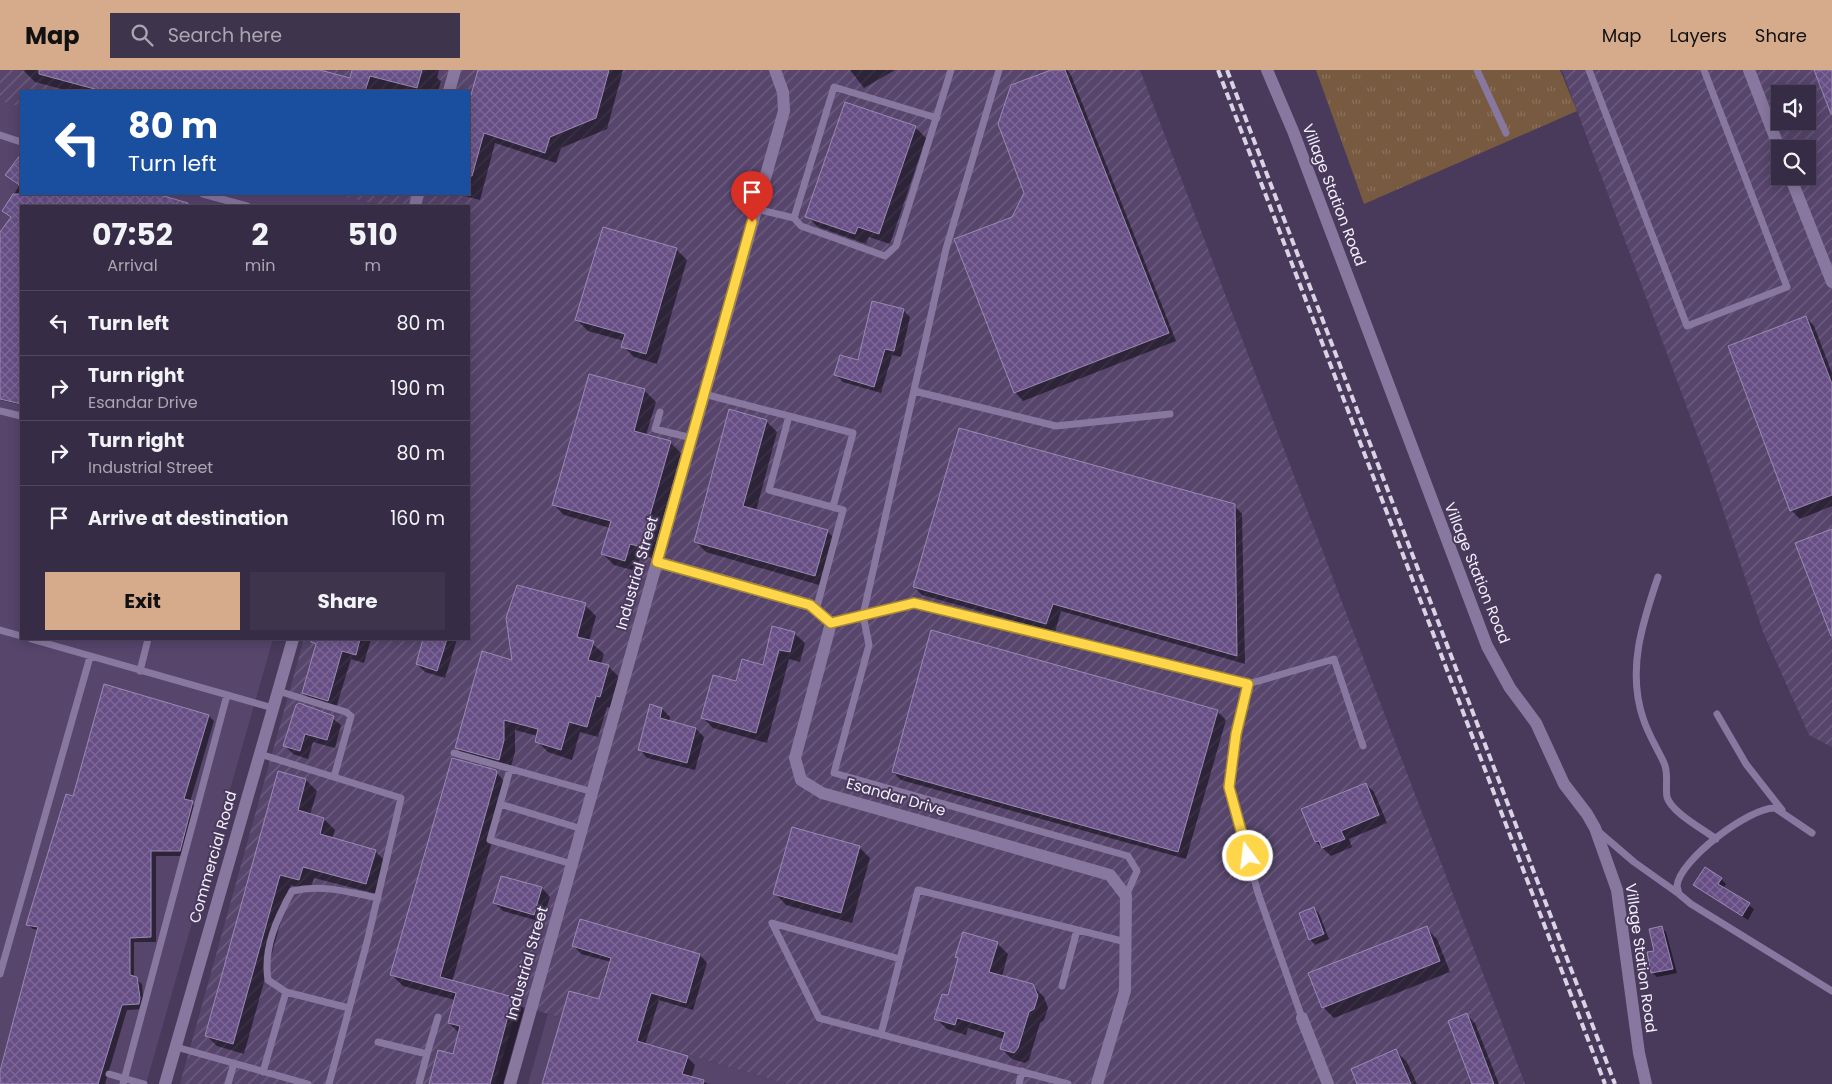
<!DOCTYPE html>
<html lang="en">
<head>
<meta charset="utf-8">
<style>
	:root { --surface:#372c45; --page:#3e344c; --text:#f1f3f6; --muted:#aaa7b3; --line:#51485e; --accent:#d6ab8b }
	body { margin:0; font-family:Poppins,sans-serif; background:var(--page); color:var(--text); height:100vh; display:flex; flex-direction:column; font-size:19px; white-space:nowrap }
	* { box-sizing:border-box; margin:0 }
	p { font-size:16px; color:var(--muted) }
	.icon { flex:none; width:28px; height:28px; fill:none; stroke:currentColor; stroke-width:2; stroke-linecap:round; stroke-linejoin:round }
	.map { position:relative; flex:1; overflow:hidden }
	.panel { position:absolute; left:20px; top:135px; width:450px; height:435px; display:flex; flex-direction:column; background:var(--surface); border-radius:0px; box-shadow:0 2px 12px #0003,0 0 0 1px var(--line) }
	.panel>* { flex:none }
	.guide { position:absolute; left:20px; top:20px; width:450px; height:105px; border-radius:0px; box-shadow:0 2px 12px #0003,0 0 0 1px var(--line); background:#1a4fa0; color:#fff; overflow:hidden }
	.buttons { position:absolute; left:1771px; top:15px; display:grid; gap:10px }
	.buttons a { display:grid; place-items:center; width:45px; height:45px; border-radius:0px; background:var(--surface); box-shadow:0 2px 12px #0003,0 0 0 1px var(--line); font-size:25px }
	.pin { position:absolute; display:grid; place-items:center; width:42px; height:42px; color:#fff; margin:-51px -21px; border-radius:50% 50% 50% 0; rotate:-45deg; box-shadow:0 0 5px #0007 }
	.pin .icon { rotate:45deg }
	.me { position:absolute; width:55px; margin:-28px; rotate:345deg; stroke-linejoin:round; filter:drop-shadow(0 0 4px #0008) }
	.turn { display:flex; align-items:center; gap:18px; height:105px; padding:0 25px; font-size:22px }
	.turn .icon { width:65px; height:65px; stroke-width:2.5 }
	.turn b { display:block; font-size:35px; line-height:42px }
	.eta { display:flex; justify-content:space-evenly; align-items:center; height:85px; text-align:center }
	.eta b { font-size:30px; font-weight:700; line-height:35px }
	.button { display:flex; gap:10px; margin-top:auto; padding:10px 25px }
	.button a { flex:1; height:58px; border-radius:0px; background:var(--accent); color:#111; font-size:20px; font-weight:700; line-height:58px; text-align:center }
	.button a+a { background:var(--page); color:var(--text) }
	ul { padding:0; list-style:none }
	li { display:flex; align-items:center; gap:15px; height:65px; padding:0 25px; border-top:1px solid var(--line) }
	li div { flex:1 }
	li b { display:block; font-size:19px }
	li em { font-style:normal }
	header { display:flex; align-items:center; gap:30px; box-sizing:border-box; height:70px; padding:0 25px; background:var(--accent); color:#111 }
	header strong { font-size:24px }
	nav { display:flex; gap:28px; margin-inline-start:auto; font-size:18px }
	.search { width:350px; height:45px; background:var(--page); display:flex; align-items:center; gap:12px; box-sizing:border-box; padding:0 18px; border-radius:0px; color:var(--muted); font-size:19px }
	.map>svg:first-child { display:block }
	.built { fill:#57456c }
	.industrial { fill:url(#industrial-furrows); fill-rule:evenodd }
	.grass { fill:url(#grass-tufts) }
	.shadow { fill:#0007 }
	.building { fill:url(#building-cross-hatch); stroke:#9a8ab2 }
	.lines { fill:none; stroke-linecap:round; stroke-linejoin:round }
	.lane { stroke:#88789f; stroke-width:7 }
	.street { stroke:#88789f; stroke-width:12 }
	.rail { stroke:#d9d3e3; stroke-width:4; stroke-dasharray:8 4; stroke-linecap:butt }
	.route-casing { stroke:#a68a30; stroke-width:12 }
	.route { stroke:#ffd54a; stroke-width:9 }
	.labels { text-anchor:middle; stroke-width:4; stroke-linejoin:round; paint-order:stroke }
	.street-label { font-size:15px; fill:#f4effc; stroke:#493a5c }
</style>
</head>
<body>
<header>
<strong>Map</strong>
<div class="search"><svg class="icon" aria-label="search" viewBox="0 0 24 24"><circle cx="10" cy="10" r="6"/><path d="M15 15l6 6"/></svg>Search here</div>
<nav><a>Map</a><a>Layers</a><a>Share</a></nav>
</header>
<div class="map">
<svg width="1832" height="1014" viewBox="0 0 1832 1014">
	<defs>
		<pattern id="industrial-furrows" width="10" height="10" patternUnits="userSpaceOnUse" patternTransform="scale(1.25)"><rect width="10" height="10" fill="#57456c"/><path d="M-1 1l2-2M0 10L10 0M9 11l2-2" fill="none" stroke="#706082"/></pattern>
		<pattern id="grass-tufts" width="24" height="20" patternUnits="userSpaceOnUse" patternTransform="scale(1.25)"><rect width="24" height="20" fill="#775a3f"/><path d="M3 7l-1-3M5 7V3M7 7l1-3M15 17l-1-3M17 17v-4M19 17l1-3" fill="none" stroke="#8b725c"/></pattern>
		<pattern id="building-cross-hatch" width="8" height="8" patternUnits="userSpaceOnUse" patternTransform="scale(1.25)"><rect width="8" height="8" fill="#674f85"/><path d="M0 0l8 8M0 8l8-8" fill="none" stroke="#7d6997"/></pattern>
	</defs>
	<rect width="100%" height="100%" fill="#493a5c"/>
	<path class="built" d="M0 31 21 37V124H336L381 136H21V569H273L146 1014H0Z
		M548 944 788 1014H528Z"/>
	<path class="industrial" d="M0 0H1140L1525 1014H788L518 935 495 1014H180L304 569H469V136H381L336 124H469V21H21V37L0 31Z
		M1562 0H1832V677L1809 665 1763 562 1709 397ZM1780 24H1808V51H1780ZM1780 79H1808V106H1780Z"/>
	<path class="grass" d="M1316 0H1560L1577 41 1364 134Z"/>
	<path class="shadow" d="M23 0H316L351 10 353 0H439L437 8 441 11 438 21H69L35 12Z
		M479 0H623L607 59 561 78 556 93 495 73 480 130 457 124H469V37Z
		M850 0H895L864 18Z
		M1054 0H1067L1071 5 1176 271 1023 331 1015 322 1013 148 1025 123Z
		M915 57 926 68 890 174 869 167 866 174 818 157 807 146Z
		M20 87 21 124H152L197 136H21V335L0 330V164L12 147 4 141 20 114Z
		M676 179 687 190 657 294 634 287 623 276 624 271 588 261 577 250Z
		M903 240 910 247 901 287 892 285 881 323 843 312 836 305 859 292Z
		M1806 247 1814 256 1832 303V436L1800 449 1791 440Z
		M645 321 656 332 646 365 670 372 681 383 652 488 641 485 636 501 614 495 603 484 610 458 564 445 553 434Z
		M766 351 777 362 756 441 827 461 838 472 826 517 706 482 695 471Z
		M1234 435 1242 444 1245 594 1061 541 1055 562 922 525 914 517Z
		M585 535 596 546 589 571 604 584 601 594 608 596 619 607 611 638 607 637 598 667 580 662 572 690 548 682 537 671 538 666 515 660V682L510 700 467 689 456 677 514 591Z
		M794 563 805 573 800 592 789 589 767 673 713 658 703 648 764 596Z
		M319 569H371L364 593 351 589 336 638 311 631 303 622Z
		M425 569H457L445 608 425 602 417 594Z
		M299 634 324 642 341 655 335 678 313 672 308 689 293 684 285 676Z
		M662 639 670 647 669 652 696 659 704 667 695 700 647 688 639 679Z
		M1217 641 1226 650 1186 789 901 710 893 702Z
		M209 646 214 651 190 732 198 738 185 786H156V872H134V908L142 914 144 939 127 940 105 1014H0V999L38 860 33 859 27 854 74 727Z
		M495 701 508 715 452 912 513 928 524 939 503 1014H430L454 985 459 963 449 953 455 930 403 916 392 905Z
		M306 710 317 721 310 745 324 749 335 760 332 769 375 781 386 792 377 824 314 808 310 821 291 815 244 984 217 976 206 965Z
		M1366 714 1374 722 1387 753 1349 769 1352 777 1331 786 1316 772Z
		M859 777 870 788 852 853 786 835 775 823Z
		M502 807 542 818 550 827 542 852 503 841 494 833Z
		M1721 809 1726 814 1723 818 1754 839 1748 850 1695 815Z
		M1313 838 1319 843 1329 869 1315 875 1310 869Z
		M1661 857 1666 862 1677 903 1657 907 1652 902Z
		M1426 858 1437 869 1450 902 1334 948 1323 937Z
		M997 873 1008 884 1002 906 1032 915 1044 927 1048 938 1044 950 1040 953 1029 990 1025 993 1012 989 1001 978 1004 969 968 958 966 965 947 959 936 948 948 927 959 890 956 887Z
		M574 876 700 885 707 893 693 940 659 930 645 975 687 987 695 995 691 1008 709 1014H543L600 931 611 892 581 884Z
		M1467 945 1475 953 1499 1014H1474Z
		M1396 981 1407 992 1417 1014H1359Z"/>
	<path class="building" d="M39 0H320L350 8 352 0H422L417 18 370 6 365 21H102L39 4Z
		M478 0H609L596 48 550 67 545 83 484 63 472 106H469V32Z
		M1051 0H1065L1169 263 1014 323 954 169 1012 147 1024 123 998 54 1011 15Z
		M1814 0H1832V44H1831Z
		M845 32 916 56 879 164 858 157 855 164 805 147Z
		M21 84V116L5 105Z
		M13 124H157L188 133V136H21V334L0 329V162L11 147 2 141Z
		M603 157 677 178 646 284 621 277 625 264 575 250Z
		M872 231 904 239 894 281 885 279 874 317 834 305 840 285 858 290Z
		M1806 246 1832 314V425L1790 441 1728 276Z
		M589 304 645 319 634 361 671 371 641 477 630 474 625 491 601 484 611 451 552 435Z
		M729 339 767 350 743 436 828 460 815 506 694 472Z
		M959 358 1235 434 1237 586 1053 534 1046 554 913 517Z
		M1832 459V566H1831L1795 473Z
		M517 515 586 533 577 567 594 571 588 590 609 595 600 627 596 626 587 657 569 652 561 680 535 672 538 659 504 650V670L499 690 455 678 482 581 512 590 506 548Z
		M772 556 795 562 790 582 779 580 756 663 701 648 713 605 736 611 742 589 763 595Z
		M931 560 1218 640 1178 782 892 702Z
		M311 569H360L356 585 342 581 328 631 302 623 316 574 311 572Z
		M423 569H447L437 601 416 594Z
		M104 614 209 645 184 729 193 731 180 781H151V867L130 868V905L137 907 140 928 139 934 122 935 98 1014H0V1001L38 857 26 855 66 724 73 726Z
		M299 633 334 646 327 670 305 664 300 681 283 676 296 635Z
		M650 634 662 638 660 648 696 658 687 693 638 680Z
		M452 688 496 700 497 703 440 907 513 927 490 1014H429L438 980 453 984 460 956 448 953 456 923 390 905Z
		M278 701 306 709 298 740 324 748 320 764 376 780 366 814 303 797 299 810 280 805 233 974 205 966Z
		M1366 713 1379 745 1341 761 1345 769 1322 778 1319 771 1315 772 1301 739Z
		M792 757 860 776 841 843 773 824Z
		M1705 797 1722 808 1718 814 1750 833 1742 846 1693 815Z
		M501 806 542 817 534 845 493 833Z
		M1314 837 1324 864 1309 870 1299 843Z
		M580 849 700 884 686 933 651 923 637 971 688 986 682 1004 704 1010 703 1014H542L569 921 599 929 611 888 572 876Z
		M1427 856 1440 891 1322 938 1308 903Z
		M1662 856 1673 899 1651 903 1647 882 1654 881 1649 859Z
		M963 862 998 872 989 902 1033 914 1038 926 1034 939 1029 942 1018 978 1014 983 1000 979 1005 962 957 948 955 955 934 949 942 924 948 925 958 888 955 887Z
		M1467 943 1494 1014H1472L1448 951Z
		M1396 979 1411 1014H1357L1351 999Z"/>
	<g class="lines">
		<path class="lane" d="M999 0 946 179 863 545 869 575 834 703 1128 786 1137 801 1126 826
			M1477 0 1506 63
			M1589 0 1687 256 1787 217 1704 0
			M0 65 21 72
			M203 124 247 136
			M756 139 794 148 801 156 885 186 896 176 951 0
			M794 148 834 17 937 48
			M914 321 1056 356 1170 344
			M704 324 789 346 769 420 843 440 816 540
			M0 341 21 346
			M660 342 655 359 692 368
			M789 346 853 363 833 437
			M1658 507C1642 554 1627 600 1643 648 1648 664 1657 678 1664 693 1669 704 1665 716 1667 727 1671 742 1703 759 1716 769
			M831 553 913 533 1248 614
			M0 560 21 566
			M31 569 273 638
			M140 601 148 569
			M278 621 346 642 351 646 334 707
			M1717 644 1746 694 1782 740
			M454 683 593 722
			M260 684 401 728 367 872 329 1014
			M510 699 490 770 572 794
			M500 734 582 759
			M1599 762 1634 792 1679 824
			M1812 763 1775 738C1750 737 1679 790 1677 816L1679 824 1691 834 1832 921
			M0 904 90 587
			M1062 916 1077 860
			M349 938 286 922 268 910C263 878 277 848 292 821 322 814 348 822 378 828
			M1302 948 1258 823 1229 717 1236 664 1248 614 1334 589 1363 676
			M881 964 900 889
			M378 972 427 984 419 1014
			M176 977 308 1014
			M427 984 438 947
			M263 1002 286 922
			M109 1004 144 1014
			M123 1014 227 625
			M228 1014 234 993
			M1019 1014 1022 1001
			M1068 1014 819 948 772 853 900 889 918 820 1126 872"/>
		<path class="street" d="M1267 0 1293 61 1487 576 1510 618 1536 653 1564 714 1587 744 1595 758 1617 820 1639 983 1646 1014
			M1749 0 1780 80
			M449 21 455 0
			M1790 106 1832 212
			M415 136 418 124
			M657 492 810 535 831 553 795 688 801 710 822 723 1110 805 1126 826 1125 921 1097 1014
			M1302 948 1328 1014
			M165 1014 293 569
			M510 1014 784 41 783 22 775 0"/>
		<path class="rail" d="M1218 0 1605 1014
			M1227 0 1615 1014"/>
	</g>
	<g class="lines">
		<g class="route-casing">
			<path id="route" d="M752 152 657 492 810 535 831 553 914 533 1248 614 1236 664 1229 717 1248 786"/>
		</g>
		<use href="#route" class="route"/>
	</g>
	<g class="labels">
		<g class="street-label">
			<text transform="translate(1334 125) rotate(69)" y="5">Village Station Road</text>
			<text transform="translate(637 503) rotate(-74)" y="5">Industrial Street</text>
			<text transform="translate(1477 503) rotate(68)" y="5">Village Station Road</text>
			<text transform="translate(896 727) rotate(16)" y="5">Esandar Drive</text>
			<text transform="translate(213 787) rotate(-74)" y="5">Commercial Road</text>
			<text transform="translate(1641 888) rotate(82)" y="5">Village Station Road</text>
			<text transform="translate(527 893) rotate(-74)" y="5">Industrial Street</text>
		</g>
	</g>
</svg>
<div class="buttons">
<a><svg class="icon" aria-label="sound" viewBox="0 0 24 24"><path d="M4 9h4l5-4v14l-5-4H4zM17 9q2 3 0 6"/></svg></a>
<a><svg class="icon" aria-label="search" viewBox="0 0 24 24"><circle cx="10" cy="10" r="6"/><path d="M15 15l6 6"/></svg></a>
</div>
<div class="pin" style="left:752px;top:152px;background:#d93025"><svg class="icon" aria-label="arrive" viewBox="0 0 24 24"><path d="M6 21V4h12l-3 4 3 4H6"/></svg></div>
<svg class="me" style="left:1248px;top:786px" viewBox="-20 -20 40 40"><circle r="17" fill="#ffd54a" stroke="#fff" stroke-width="3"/><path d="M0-11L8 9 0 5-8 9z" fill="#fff"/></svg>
<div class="guide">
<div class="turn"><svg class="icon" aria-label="left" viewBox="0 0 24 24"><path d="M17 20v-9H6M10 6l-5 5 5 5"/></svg><div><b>80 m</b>Turn left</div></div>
</div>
<section class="panel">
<div class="eta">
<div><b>07:52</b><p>Arrival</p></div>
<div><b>2</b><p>min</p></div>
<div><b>510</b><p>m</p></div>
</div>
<ul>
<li><svg class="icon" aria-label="left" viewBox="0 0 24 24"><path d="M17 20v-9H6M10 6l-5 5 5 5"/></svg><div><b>Turn left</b></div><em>80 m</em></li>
<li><svg class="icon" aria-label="right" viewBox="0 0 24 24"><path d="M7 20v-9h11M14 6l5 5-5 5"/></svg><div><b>Turn right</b><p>Esandar Drive</p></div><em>190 m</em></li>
<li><svg class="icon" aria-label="right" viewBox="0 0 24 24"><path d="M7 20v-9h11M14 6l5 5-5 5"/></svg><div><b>Turn right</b><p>Industrial Street</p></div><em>80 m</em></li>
<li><svg class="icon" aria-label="arrive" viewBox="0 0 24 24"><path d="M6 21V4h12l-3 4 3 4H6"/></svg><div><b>Arrive at destination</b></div><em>160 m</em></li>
</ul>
<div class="button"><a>Exit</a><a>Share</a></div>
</section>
</div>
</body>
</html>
